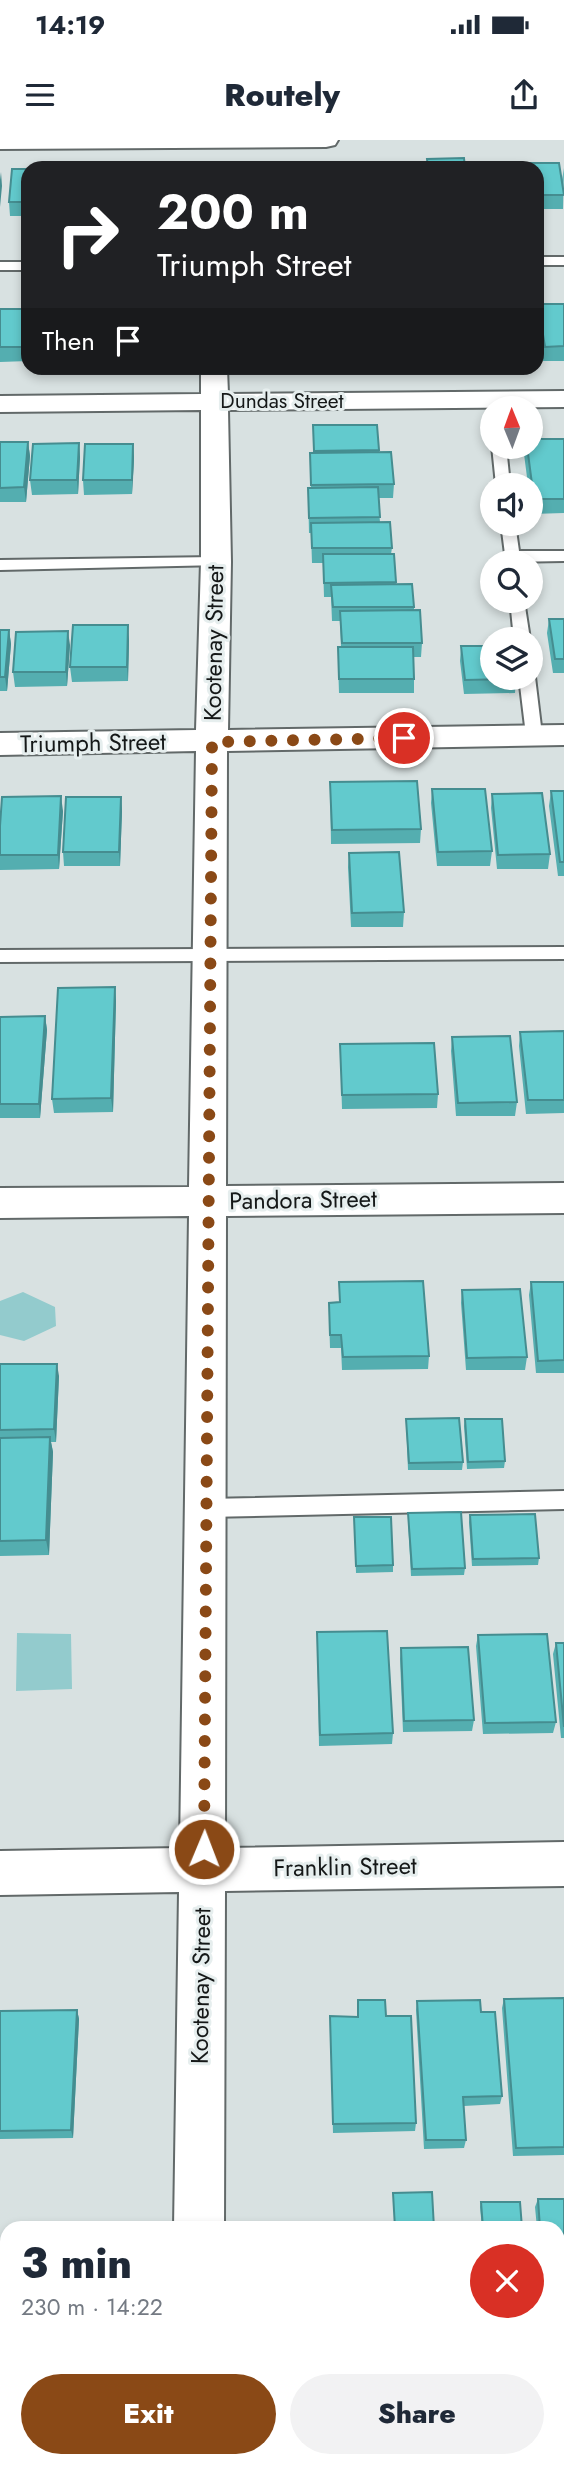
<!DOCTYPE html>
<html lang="en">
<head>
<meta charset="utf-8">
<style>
	:root { --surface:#fff; --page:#f2f2f3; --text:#1f2937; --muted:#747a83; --accent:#8a4916 }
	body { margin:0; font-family:Jost,sans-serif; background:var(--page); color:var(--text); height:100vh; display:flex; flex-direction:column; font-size:26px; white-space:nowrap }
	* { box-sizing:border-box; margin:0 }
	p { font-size:23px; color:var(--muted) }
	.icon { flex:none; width:38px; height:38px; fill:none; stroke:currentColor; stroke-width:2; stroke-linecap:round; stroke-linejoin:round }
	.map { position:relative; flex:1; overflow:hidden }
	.sheet { position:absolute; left:0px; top:2081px; width:565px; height:247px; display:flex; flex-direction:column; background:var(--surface); border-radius:21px 21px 0 0; box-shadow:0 4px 10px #0003 }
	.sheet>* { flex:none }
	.guide { position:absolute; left:21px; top:21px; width:523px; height:214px; border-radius:21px; box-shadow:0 4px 10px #0003; background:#202124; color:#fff; overflow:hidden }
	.needle { width:46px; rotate:359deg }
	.fabs { position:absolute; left:480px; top:256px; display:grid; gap:14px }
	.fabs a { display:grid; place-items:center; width:63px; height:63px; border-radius:50%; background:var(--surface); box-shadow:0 4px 10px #0003; font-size:35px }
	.pin { position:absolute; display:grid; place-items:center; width:60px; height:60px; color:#fff; margin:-30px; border:4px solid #fff; border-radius:50%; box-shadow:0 2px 7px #0007 }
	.me { position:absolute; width:77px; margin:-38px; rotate:1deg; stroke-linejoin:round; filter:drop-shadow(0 0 5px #0008) }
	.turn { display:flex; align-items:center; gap:24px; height:147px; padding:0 21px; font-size:32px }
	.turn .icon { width:91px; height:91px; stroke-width:2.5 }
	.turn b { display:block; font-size:49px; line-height:60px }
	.then { display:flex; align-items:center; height:66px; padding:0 21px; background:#0003; gap:14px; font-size:26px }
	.round { display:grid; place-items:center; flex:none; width:74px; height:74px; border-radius:37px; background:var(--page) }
	.summary { display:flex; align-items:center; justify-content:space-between; height:119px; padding:0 21px }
	h1 { font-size:42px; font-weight:800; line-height:52px }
	.primary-button { display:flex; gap:14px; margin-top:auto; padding:14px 21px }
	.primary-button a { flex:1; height:80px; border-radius:42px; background:var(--accent); color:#fff; font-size:28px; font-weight:800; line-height:80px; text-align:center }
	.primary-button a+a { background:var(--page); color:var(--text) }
	.status { display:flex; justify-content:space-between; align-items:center; height:49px; padding:0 35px; background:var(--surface); direction:ltr }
	.status svg { height:19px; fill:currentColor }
	header { display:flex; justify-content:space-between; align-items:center; height:91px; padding:0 21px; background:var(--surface); font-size:32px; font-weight:800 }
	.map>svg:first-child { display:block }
	.green { fill:#93cbcd }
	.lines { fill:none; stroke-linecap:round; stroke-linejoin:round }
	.service-casing { stroke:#626969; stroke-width:4 }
	.minor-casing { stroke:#626969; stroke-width:4 }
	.service { fill:#fff; fill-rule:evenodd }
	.minor { fill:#fff; fill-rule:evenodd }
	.wall { fill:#54aeb0 }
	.shaded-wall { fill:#458d90 }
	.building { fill:#62cacd; stroke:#458d90; stroke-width:2 }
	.route { stroke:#8a4916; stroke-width:12; stroke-dasharray:0 21.6 }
	.labels { text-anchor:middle; stroke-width:6; stroke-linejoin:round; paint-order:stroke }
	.far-street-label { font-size:21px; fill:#151818; stroke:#e6eeee }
	.street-label { font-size:24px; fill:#151818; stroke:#e6eeee }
</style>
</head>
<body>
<div class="status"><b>14:19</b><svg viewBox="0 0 49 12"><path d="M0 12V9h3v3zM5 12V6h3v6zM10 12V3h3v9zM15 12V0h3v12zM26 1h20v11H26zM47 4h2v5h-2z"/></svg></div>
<header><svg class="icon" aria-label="menu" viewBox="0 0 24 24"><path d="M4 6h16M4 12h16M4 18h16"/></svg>Routely<svg class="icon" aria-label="share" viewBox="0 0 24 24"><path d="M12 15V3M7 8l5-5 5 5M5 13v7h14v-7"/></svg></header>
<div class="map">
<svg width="564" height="2327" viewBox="0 0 564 2327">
	<rect width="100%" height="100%" fill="#d8e1e1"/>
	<path class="green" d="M23 1152 55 1167 56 1186 24 1201 0 1195V1161Z
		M17 1493 71 1494 72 1549 16 1551Z"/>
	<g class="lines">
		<g class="service-casing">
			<path id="service" d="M537 117H564V125H537Z
				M0 122H28V130H0Z
				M492 306H506L510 345H496Z
				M501 383H515L519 411H564V421L506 422Z
				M216 417 221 419 223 422 221 425 0 430V420Z
				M510 460H524L530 499H514Z
				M530 533 535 537 542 595 534 600 526 595 519 537H530Z
				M564 807V819L0 822V810Z
				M564 1351V1369L206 1377 199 1374 196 1368 199 1362 206 1359Z
				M558 2165H564V2191H558Z
				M0 2173H7V2199H0Z
				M0 2274 7 2276V2302L0 2300Z
				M26 2320H54L56 2327H29Z"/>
		</g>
		<g class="minor-casing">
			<path id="minor" d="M0 0H338L335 5 326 7 0 9Z
				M201 228H227L228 254 564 251V267L228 270 231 422 228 590 564 585V605L227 611 226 1046 564 1043V1073L226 1076 225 1708 564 1702V1746L225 1751 224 2088H174L179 1752 0 1755V1711L180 1708 189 1076 0 1078V1048L189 1047 196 611 0 615V593L196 590 201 422V270L0 272V256L201 254Z
				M172 2320H224V2327H172Z"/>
		</g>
		<use href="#service" class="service"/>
		<use href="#minor" class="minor"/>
	</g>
	<path class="wall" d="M518 23H559L562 40 564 28 563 69H537V28H517Z
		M28 29V76H10L9 62Z
		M538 164H564V221H543L537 181Z
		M0 169H28V221L0 222Z
		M313 285H377L379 312 394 344 393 358H378L380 382 392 408 391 414H394L396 445 414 467V470L422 503 421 517H414V553H339L338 522V507H341L340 481H332L331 457H324L323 423H312L311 393H309L308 348H311L310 313H313Z
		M564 299V373L532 374 530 358V345H528L524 314 525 306H530Z
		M0 302H28L30 316 26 362H0Z
		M79 303 80 317 78 354 32 355 30 340Z
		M133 304 134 318 132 354 84 355 83 340Z
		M549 479H564V533H553L547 493Z
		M0 490H9L11 504 7 551H0Z
		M129 499 128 541 72 542 70 527Z
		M70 505 67 546 15 547 13 532Z
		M461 506 516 537 515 553 464 554 460 521Z
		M330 642 421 689 420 703 331 704Z
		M432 649 492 711 490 726H437L431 663Z
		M551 651H564V736H558L549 666Z
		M492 654 550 714 548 729H497L491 668Z
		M121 657 122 671 120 726H64L63 712Z
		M63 671 59 729 0 730V686Z
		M349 713 404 772 403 787H351L348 727Z
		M115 847 116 861 113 972 54 973 52 959Z
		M45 876 47 890 40 978H0V877Z
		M564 891V973L526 974 519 906 520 892Z
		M452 897 517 962 515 976H456L451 911Z
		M340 904 438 954 437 968 342 969Z
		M339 1142 429 1216 428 1229 342 1230 341 1208H330L329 1176V1163L339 1162Z
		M531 1142H564V1233H536L529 1155Z
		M462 1150 527 1217 525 1230H466L461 1163Z
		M0 1224 59 1236 56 1302H51L53 1312 49 1415 0 1416Z
		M406 1279 463 1322 462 1330H408Z
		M465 1279 505 1321 504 1328 467 1329 464 1286Z
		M408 1373 465 1428 464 1435 411 1436 408 1380Z
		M470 1375 539 1418 538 1425 472 1426 469 1382Z
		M354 1377 393 1425V1432L356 1433Z
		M317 1492 393 1593 392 1604 319 1606Z
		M478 1495 556 1582 553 1593 483 1594 476 1506Z
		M556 1503H564V1598H561L553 1514Z
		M401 1508 474 1580 472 1591 403 1592 400 1519Z
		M564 1858V2015L513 2016 502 1868 504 1859Z
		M358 1860 386 1876 416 1983 415 1991 333 1993 330 1876 357 1877Z
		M417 1861 481 1872 502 1956 500 1964 464 1966 466 2000 464 2008 424 2009 416 1870Z
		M77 1870 79 1879 73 1998 0 1999V1871Z
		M538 2059H564V2139H558V2088H537L535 2067Z
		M481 2062 522 2088H482L480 2067Z
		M0 2108H7V2156H0Z"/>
	<path class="shaded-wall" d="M1 32 2 46 0 67V40Z
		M28 302 30 316 26 362 24 347Z
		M79 303 80 317 78 354 77 340Z
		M133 304 134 318 132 354V340Z
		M128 485 129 499 128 541 127 527Z
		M9 490 11 504 7 551 5 537Z
		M68 491 70 505 67 546 66 532Z
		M61 656 63 671 59 729 58 715Z
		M121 657 122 671 120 726 119 712Z
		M115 847 116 861 113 972 111 958Z
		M45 876 47 890 40 978 39 964Z
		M57 1224 59 1236 56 1302 54 1289Z
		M50 1297 53 1312 49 1415 46 1400Z
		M77 1870 79 1879 73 1998 71 1990Z"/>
	<path class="building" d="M464 18 465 28H428L427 19Z
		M376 23H421L422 28H376Z
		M518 23H559L564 55H537V28H519Z
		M374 24V28H332L331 25Z
		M471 25H512L513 28H472Z
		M12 29H28V62H9Z
		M538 164H564V206L545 207Z
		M0 169H28V207H0Z
		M313 285H377L379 310 314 311Z
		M530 299H564V359H534L527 306H530Z
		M0 302H28L24 347 0 348Z
		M79 303 77 340H30L33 304Z
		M85 304H133L132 340H83Z
		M391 312 394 344 311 345 310 313Z
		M378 347 380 377 309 378 308 348Z
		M390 382 392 408H312L311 383Z
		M323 414H394L396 442 324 443Z
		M412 444 414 467H333L331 445Z
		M420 470 422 503H342L340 471Z
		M549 479H564V519H555Z
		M73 485H128L127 527H70Z
		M0 490H9L5 537H0Z
		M68 491 66 532H13L16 492Z
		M461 506H492V537H516V539L465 540Z
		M338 507H413L414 539H339Z
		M417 641 421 689 332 690 330 642Z
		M432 649H485L492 711 438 712Z
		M551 651H564V722H560Z
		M542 653 550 714 498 715 492 654Z
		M61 656 58 715H0V686L2 657Z
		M66 657H121L119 712H63Z
		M399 712 404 772 352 773 349 713Z
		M115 847 111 958 52 959 58 848Z
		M45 876 39 964H0V877Z
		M564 891V960H528L520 892Z
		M510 896 517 962 458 963 452 897Z
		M434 903 438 954 342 955 340 904Z
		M423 1141 429 1216 343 1217 341 1195H330L329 1163 340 1162 339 1142Z
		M531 1142H564V1220L538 1221Z
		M520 1149 527 1217 467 1218 462 1150Z
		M0 1224H57L54 1289 0 1290Z
		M459 1278 463 1322 409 1323 406 1279Z
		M465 1279H502L505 1321 468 1322Z
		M50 1297 46 1400 0 1401V1298Z
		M461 1372 465 1428 412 1429 408 1373Z
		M535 1374 539 1418 473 1419 470 1375Z
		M354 1377H391L393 1425 356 1426Z
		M387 1491 393 1593 320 1595 317 1492Z
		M547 1494 556 1582 485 1583 478 1495Z
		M556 1503H564V1587Z
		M468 1507 474 1580 404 1581 401 1508Z
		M564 1858V2007L516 2008 504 1859Z
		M358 1860H385L386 1876H411L416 1983 333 1984 330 1876 358 1877Z
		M480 1860 481 1872H495L502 1956 463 1957 466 2000H426L417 1861Z
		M77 1870 71 1990 0 1991V1871Z
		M432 2052 434 2088H395L393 2053Z
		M538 2059H564V2132H558V2088H540Z
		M481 2062H520L522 2088H483Z
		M0 2108H7V2152H0Z
		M564 2236V2327H367L366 2320H558V2237Z"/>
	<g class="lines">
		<path class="route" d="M204 1709 212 602 404 598"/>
	</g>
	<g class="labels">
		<g class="far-street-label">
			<text x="282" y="268">Dundas Street</text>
		</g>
		<g class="street-label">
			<text transform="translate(214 503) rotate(-89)" y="8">Kootenay Street</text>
			<text transform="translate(93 603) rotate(-1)" y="8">Triumph Street</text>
			<text transform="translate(303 1060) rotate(-1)" y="8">Pandora Street</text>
			<text transform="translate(345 1727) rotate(-1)" y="8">Franklin Street</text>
			<text transform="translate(201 1846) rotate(-89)" y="8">Kootenay Street</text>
		</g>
	</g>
</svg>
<div class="fabs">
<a><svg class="needle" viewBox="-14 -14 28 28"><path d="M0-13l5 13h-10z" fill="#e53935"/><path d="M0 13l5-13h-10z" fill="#747a83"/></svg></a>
<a><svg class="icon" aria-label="sound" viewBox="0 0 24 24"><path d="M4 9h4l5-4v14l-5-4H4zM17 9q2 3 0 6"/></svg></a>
<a><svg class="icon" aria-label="search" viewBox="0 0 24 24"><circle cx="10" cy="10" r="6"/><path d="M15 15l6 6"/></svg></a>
<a><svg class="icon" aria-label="layers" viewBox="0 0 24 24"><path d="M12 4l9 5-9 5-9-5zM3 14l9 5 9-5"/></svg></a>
</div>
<div class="pin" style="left:404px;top:598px;background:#d93025"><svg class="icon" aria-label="arrive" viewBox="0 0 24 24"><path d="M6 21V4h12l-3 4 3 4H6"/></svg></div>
<svg class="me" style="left:204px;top:1709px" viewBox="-20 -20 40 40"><circle r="17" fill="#8a4916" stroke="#fff" stroke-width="3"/><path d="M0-11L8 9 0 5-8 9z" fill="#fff"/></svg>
<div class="guide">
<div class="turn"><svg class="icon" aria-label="right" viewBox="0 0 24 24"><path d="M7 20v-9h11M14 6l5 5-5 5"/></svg><div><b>200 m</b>Triumph Street</div></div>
<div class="then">Then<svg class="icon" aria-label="arrive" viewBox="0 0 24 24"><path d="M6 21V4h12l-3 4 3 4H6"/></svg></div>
</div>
<section class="sheet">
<div class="summary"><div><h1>3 min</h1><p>230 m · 14:22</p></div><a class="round" style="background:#d93025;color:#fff"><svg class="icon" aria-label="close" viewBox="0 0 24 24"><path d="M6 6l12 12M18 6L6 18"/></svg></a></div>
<div class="primary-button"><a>Exit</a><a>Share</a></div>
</section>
</div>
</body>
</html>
